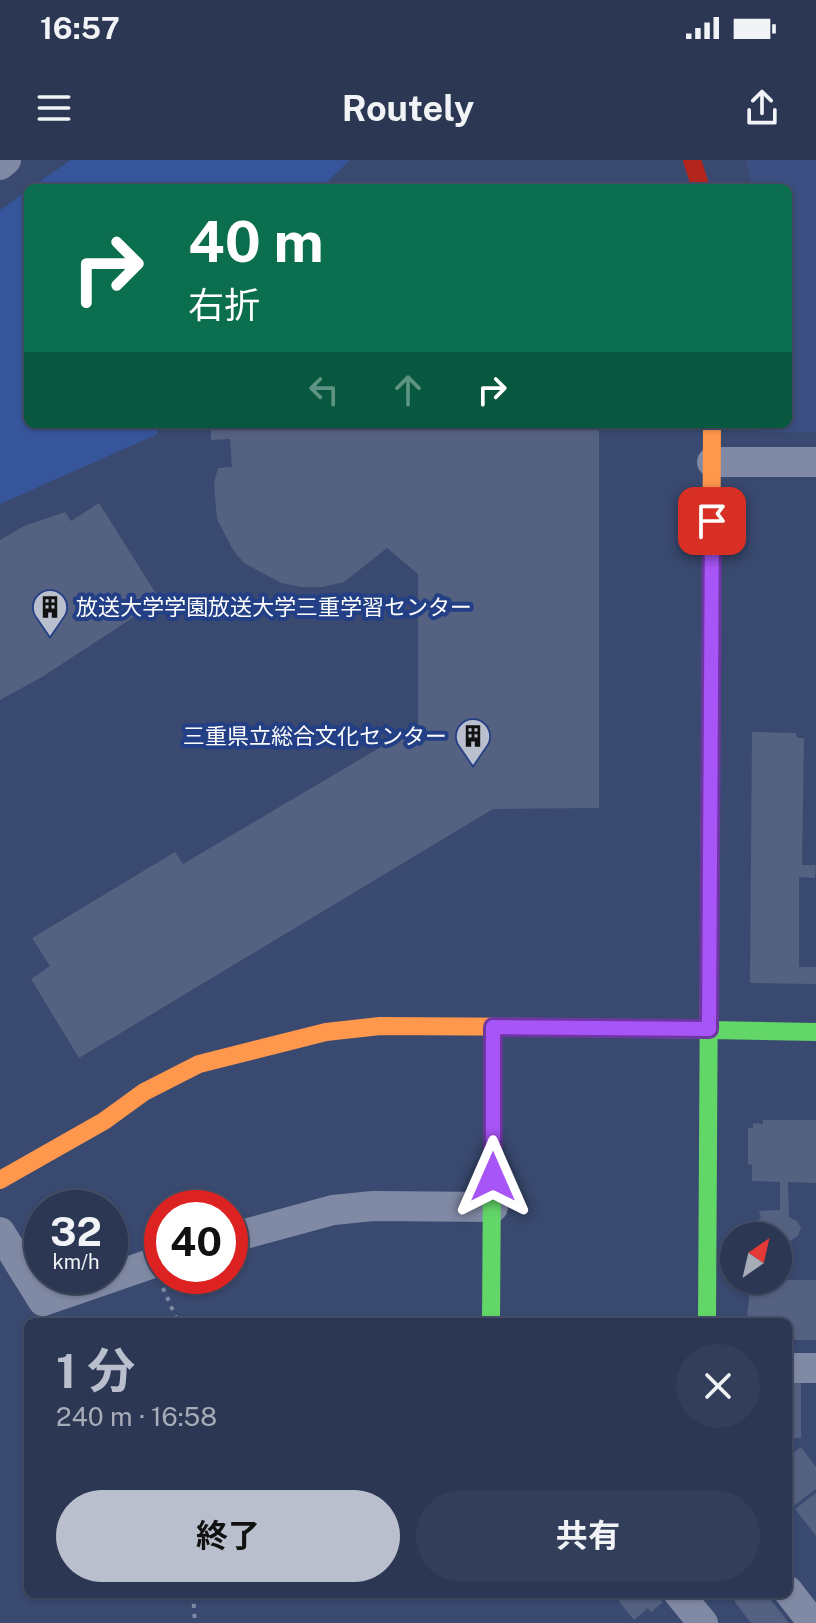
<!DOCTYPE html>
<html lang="ja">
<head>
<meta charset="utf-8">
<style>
	:root { --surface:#2b3753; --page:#333f5a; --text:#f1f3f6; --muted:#a6acb8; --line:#47516a; --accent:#babfcd }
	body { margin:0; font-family:"Public Sans","Noto Sans JP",sans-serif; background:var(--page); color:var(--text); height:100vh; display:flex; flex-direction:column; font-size:30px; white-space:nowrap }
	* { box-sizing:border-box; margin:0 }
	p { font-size:26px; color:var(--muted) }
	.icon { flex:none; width:44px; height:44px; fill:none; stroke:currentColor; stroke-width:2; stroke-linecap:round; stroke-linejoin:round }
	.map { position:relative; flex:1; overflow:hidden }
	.side { position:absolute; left:24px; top:1158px; width:768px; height:280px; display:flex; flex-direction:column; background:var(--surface); border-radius:12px; box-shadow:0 2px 6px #0004,0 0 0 2px var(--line) }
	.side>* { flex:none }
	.guide { position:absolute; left:24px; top:24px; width:768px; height:244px; border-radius:12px; box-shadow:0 2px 6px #0004,0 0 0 2px var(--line); background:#0b6e4f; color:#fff; overflow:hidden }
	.needle { width:52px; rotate:34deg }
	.tools { position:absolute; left:720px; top:1062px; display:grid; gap:16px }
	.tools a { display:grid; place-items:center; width:72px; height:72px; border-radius:50%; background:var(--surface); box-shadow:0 2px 6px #0004,0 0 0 2px var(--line); font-size:40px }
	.speed { position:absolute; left:24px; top:1030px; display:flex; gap:16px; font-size:40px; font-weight:700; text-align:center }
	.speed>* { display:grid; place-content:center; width:104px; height:104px; border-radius:50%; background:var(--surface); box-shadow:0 2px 6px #0004,0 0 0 2px var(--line); line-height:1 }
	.speed small { font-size:20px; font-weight:400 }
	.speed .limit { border:12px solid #d22; background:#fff; color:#111 }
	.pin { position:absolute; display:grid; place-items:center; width:68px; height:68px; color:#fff; margin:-34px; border-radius:16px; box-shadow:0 4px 12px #0006 }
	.me { position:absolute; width:88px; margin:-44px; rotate:0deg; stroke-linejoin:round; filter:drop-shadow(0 0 6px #0008) }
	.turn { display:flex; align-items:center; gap:28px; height:168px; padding:0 32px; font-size:36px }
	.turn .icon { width:104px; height:104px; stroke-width:2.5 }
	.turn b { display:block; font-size:56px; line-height:68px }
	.lanes { display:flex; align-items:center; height:76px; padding:0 32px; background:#0003; justify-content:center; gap:40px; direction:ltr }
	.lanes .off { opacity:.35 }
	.round { display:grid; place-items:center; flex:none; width:84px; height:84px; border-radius:42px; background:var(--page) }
	.summary { display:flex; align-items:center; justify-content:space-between; height:136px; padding:0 32px }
	h1 { font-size:48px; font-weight:700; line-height:60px; color:var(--accent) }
	.primary-button { display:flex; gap:16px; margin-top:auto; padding:16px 32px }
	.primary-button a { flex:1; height:92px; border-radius:48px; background:var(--accent); color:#111; font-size:32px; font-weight:700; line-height:92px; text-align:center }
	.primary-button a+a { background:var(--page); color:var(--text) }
	.status { display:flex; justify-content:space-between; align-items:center; height:56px; padding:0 40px; background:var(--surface); direction:ltr }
	.status svg { height:22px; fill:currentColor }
	header { display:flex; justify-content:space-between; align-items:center; height:104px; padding:0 32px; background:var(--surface); font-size:36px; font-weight:700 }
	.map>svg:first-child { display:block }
	.green { fill:#37559b }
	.water { fill:#3b4f82 }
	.building { fill:#546180 }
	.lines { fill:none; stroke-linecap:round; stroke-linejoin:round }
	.path { stroke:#808aa5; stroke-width:4; stroke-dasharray:4 6; stroke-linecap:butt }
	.street { stroke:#808aa5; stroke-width:30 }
	.fast { stroke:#63d668; stroke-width:18 }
	.slow { stroke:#ff974d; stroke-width:18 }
	.jam { stroke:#b3261e; stroke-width:18 }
	.route-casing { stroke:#6d37a1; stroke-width:20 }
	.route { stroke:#a855f7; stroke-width:14 }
	.labels { text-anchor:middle; stroke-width:8; stroke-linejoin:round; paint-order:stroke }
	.poi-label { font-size:22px; fill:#fff; stroke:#233f85; text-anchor:start }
</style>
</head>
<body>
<div class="status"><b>16:57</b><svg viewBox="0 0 49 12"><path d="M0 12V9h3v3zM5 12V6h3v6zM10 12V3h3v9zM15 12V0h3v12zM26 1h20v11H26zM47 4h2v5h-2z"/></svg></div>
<header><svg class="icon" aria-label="menu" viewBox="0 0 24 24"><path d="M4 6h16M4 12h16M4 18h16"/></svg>Routely<svg class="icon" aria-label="share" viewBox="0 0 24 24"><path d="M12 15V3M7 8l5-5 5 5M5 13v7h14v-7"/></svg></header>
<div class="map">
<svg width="816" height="1463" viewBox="0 0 816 1463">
	<rect width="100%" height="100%" fill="#39496f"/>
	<path class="green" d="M71 0H350L321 28H30Z
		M28 30V264H158V274L0 344V50Z"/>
	<path class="water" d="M746 0H816V272H760L753 264H788V28H753Z"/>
	<path class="building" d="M211 264H599V648L493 649 79 898 31 819 50 806 32 778 175 692 183 704 418 565V414L387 388 344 422 322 427H301L281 423 244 403 233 390 217 359 214 323 218 308 232 307 230 279 211 280Z
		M99 343 160 440 42 517 0 540V380L24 366 65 352 71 361Z
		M752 572 796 573 797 578H804L802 705H816L815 718 799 717V807H816V824L750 823Z
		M763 960H816V1023L788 1022 789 1057 797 1061 801 1068 798 1076 788 1082V1087H781L780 1099H778V1076L755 1075 754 1065 761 1057 759 1051 780 1050V1022L752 1021V1005L748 1004V968H753V963L763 964Z
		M751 1120H816V1180H788V1162H742V1156H747Z
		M788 1221H801V1278H788Z
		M801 1287 816 1307V1329L791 1348 788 1344V1297Z
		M816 1333V1376L795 1349Z
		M613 1434H656L663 1442 651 1452 648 1448 634 1460Z
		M742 1434H766L789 1463H751L734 1441Z"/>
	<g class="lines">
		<path class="path" d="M163 1128 178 1162
			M193 1434 195 1463"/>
		<path class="street" d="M0 5 6 0
			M712 302H816
			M0 1072 43 1141 162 1100
			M230 1078 333 1050 373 1046 493 1047
			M788 1208H816
			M788 1431 813 1463
			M679 1434 703 1463"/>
		<path class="fast" d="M547 867 816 872
			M491 1162 493 867
			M707 1162 711 464"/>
		<path class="slow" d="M711 464 712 264
			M0 1020 104 961 144 932 199 904 326 872 380 866 547 867"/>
		<path class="jam" d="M692 0 701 28"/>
	</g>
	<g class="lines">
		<g class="route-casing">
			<path id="route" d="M493 1017V867L709 869 712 361"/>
		</g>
		<use href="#route" class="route"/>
	</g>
	<defs>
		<g id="building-pin" transform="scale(1.8)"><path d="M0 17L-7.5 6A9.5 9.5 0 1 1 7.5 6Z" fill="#babfcd" stroke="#233f85"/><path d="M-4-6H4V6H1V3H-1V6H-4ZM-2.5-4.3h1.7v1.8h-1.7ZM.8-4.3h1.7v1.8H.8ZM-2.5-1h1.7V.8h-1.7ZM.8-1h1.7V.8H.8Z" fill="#111"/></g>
	</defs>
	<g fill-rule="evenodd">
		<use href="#building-pin" x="50" y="447"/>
		<use href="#building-pin" x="473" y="576"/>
	</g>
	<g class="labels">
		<g class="poi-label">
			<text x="76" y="455">放送大学学園放送大学三重学習センター</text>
			<text x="447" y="584" text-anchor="end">三重県立総合文化センター</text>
		</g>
	</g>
</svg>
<div class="tools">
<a><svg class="needle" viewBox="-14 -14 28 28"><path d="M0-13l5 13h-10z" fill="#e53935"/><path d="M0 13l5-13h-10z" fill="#a6acb8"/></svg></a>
</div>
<div class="speed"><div>32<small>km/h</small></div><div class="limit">40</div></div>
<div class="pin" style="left:712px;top:361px;background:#d93025"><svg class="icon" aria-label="arrive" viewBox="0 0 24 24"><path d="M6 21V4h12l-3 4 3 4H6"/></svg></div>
<svg class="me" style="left:493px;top:1017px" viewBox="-20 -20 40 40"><path d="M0-17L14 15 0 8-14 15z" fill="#a855f7" stroke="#fff" stroke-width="4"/></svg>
<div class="guide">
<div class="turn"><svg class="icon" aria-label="right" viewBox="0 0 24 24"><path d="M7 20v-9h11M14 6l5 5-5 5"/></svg><div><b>40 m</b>右折</div></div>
<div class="lanes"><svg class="icon off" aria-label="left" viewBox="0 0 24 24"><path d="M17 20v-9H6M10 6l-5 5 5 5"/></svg><svg class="icon off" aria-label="ahead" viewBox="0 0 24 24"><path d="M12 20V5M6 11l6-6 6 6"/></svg><svg class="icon" aria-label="right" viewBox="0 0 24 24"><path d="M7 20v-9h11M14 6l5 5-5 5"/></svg></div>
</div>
<section class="side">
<div class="summary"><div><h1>1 分</h1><p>240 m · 16:58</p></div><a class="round"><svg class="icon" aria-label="close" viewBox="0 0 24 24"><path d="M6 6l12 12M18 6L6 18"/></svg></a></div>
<div class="primary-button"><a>終了</a><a>共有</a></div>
</section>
</div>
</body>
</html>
